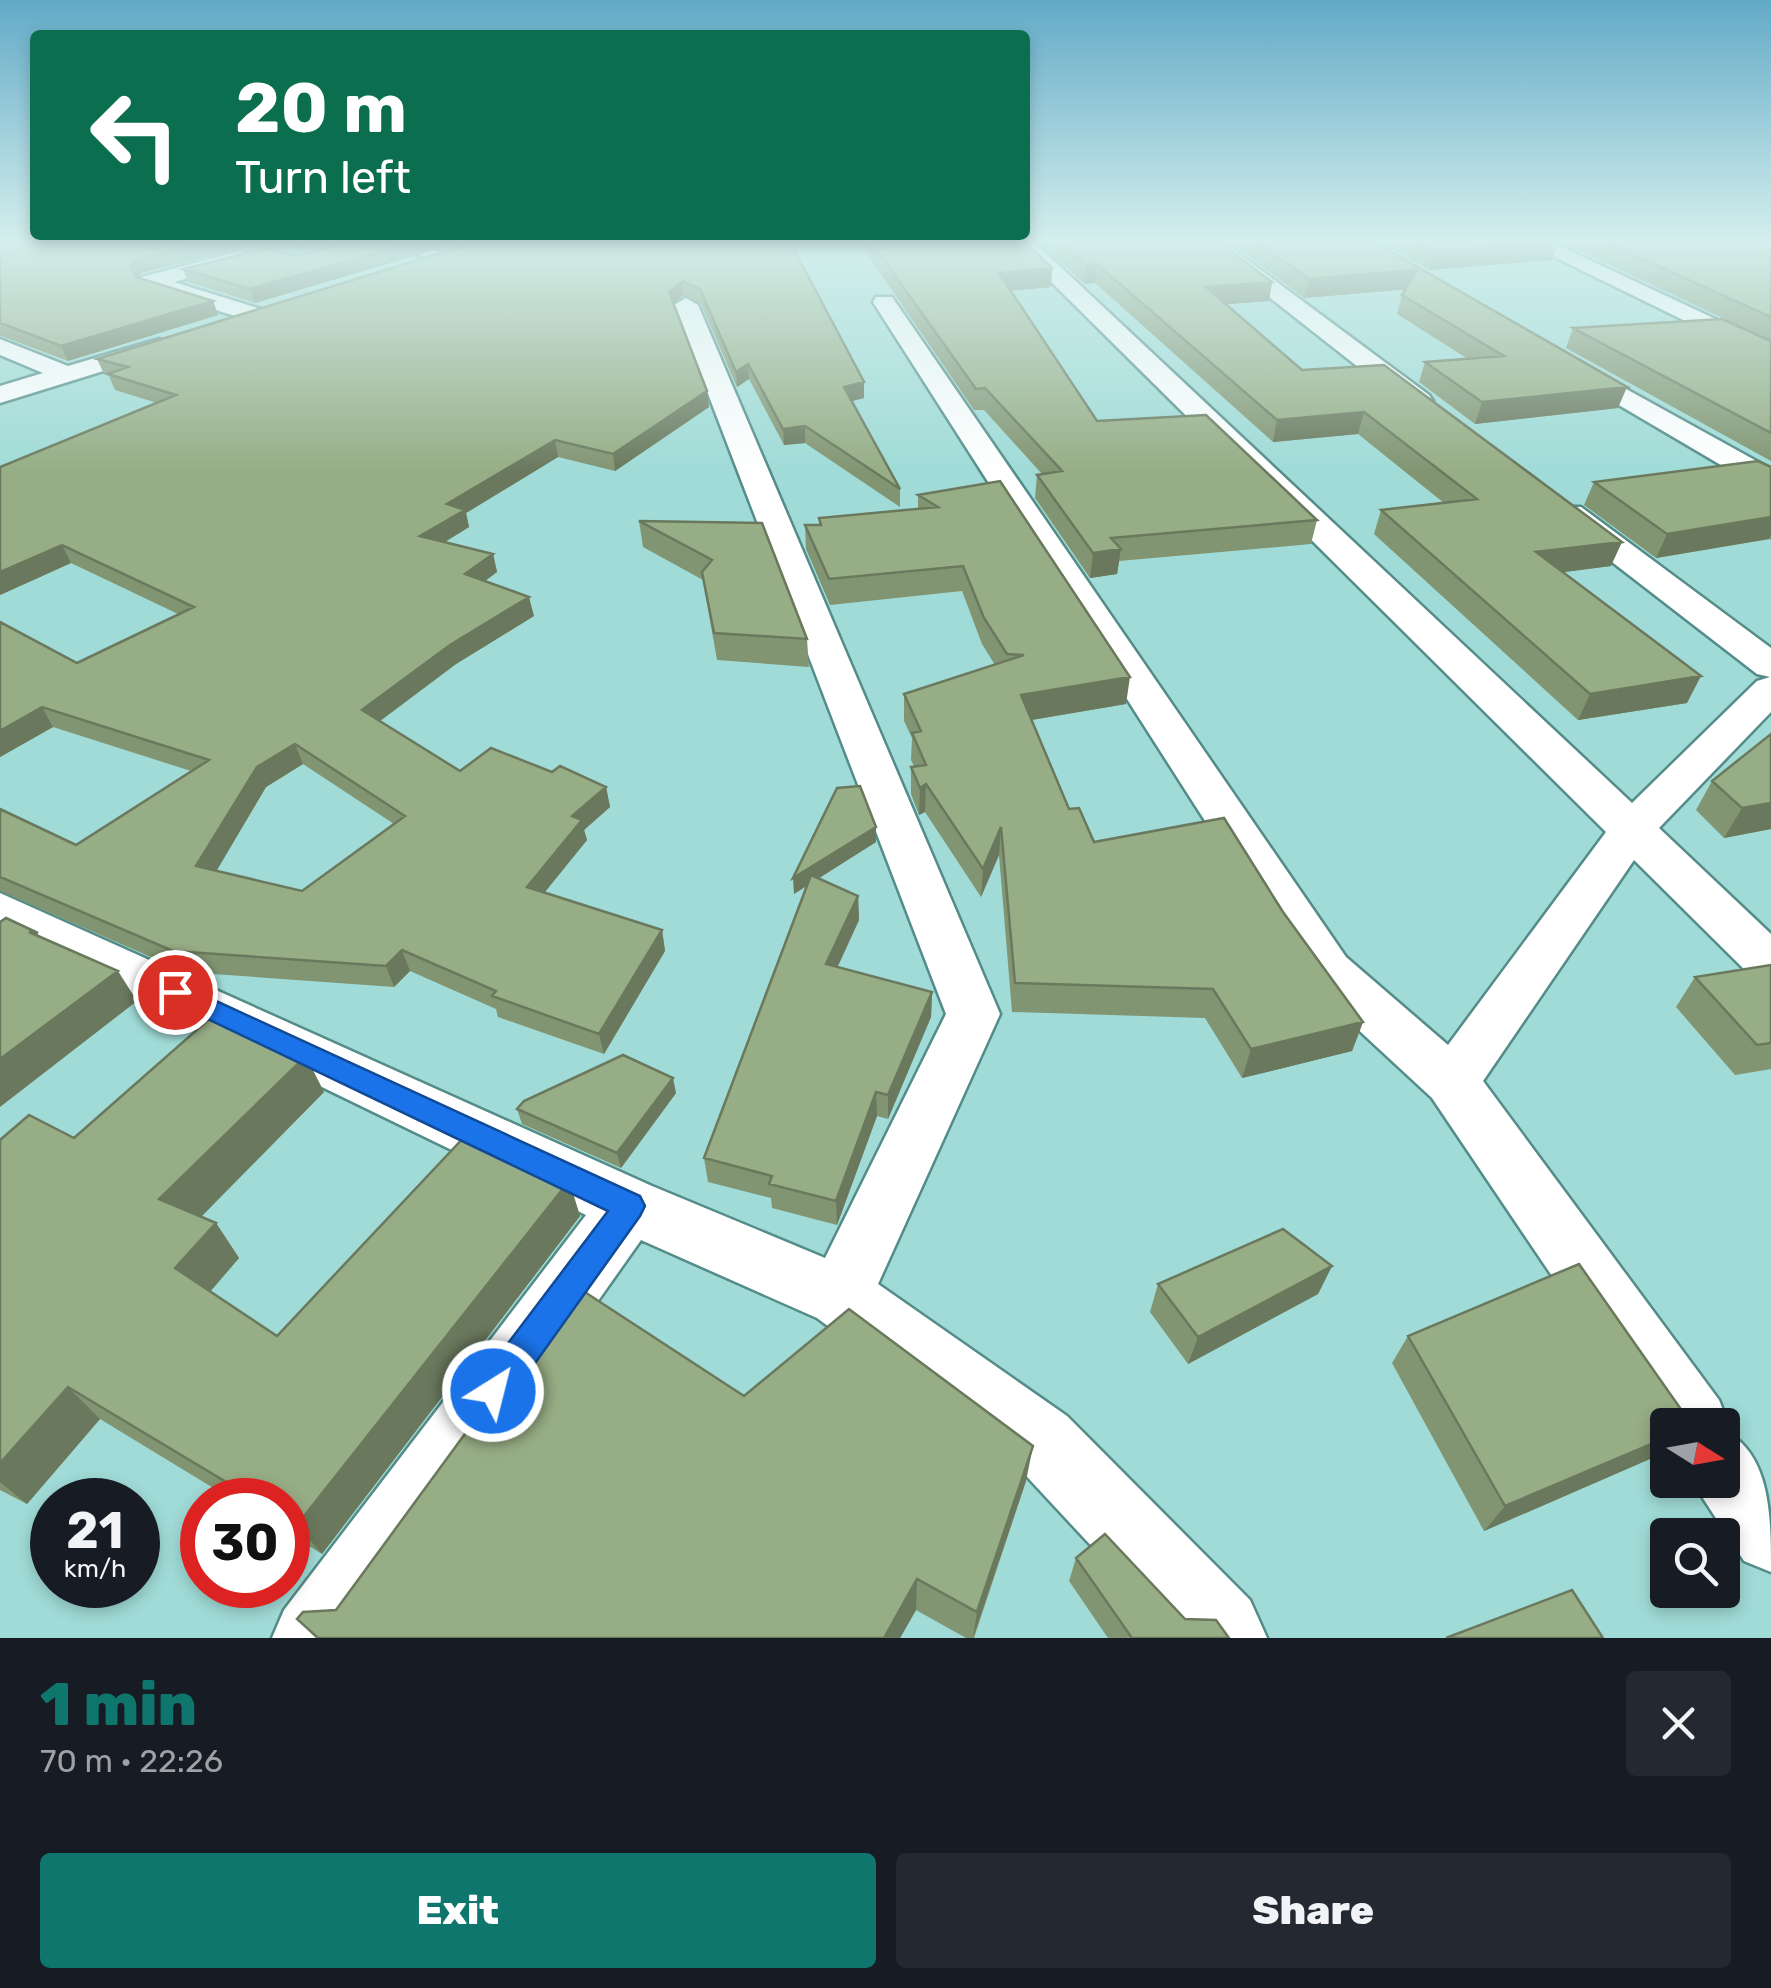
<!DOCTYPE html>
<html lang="en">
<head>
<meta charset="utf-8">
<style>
	:root { --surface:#171b24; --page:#242831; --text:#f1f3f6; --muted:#9ea1a6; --accent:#0f766e }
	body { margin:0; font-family:Rubik,sans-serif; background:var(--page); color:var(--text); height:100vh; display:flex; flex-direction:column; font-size:38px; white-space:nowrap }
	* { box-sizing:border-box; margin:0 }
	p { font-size:32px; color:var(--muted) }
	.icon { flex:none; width:55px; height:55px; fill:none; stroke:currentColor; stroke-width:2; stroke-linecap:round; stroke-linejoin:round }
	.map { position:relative; height:1638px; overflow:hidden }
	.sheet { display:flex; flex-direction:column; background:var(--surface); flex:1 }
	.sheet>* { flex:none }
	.banner { position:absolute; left:30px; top:30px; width:1000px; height:210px; border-radius:10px; box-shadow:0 5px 15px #0003; background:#0b6e4f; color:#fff; overflow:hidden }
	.needle { width:65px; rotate:101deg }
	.buttons { position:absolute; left:1650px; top:1408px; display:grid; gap:20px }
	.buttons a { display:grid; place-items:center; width:90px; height:90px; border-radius:10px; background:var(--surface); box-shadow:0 5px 15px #0003; font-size:50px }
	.speed { position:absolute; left:30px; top:1478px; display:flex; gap:20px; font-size:50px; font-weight:700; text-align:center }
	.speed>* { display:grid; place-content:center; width:130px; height:130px; border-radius:50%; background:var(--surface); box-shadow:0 5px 15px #0003; line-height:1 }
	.speed small { font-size:25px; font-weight:400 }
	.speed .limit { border:15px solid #d22; background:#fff; color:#111 }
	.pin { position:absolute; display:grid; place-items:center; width:85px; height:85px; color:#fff; margin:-42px; border:5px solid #fff; border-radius:50%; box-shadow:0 2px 10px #0007 }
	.me { position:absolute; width:110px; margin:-55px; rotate:36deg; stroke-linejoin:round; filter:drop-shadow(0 0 8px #0008) }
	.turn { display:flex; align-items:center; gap:35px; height:210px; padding:0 40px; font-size:45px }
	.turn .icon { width:130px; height:130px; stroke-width:2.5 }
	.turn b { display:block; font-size:70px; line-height:85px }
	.round { display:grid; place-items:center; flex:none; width:105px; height:105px; border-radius:10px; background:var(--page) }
	.summary { display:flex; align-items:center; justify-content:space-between; height:170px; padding:0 40px }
	h1 { font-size:60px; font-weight:800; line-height:75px; color:var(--accent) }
	.action { display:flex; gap:20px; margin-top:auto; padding:20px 40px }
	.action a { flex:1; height:115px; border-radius:10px; background:var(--accent); color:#fff; font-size:40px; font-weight:800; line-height:115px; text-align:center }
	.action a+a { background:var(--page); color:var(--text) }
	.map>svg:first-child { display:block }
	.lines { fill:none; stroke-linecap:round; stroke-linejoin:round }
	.minor-casing { stroke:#548c89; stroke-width:5 }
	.minor { fill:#fff; fill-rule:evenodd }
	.wall { fill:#829572; fill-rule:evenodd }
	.shaded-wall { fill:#6a795d }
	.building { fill:#97ad85; stroke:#6a795d; stroke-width:2.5; fill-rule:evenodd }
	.route { fill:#1a73e8; stroke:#114b97; stroke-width:2.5 }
</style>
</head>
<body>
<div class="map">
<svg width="1771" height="1638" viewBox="0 0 1771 1638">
	<rect width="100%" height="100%" fill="#a0dbd7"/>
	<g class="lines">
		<g class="minor-casing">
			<path id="minor" d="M384 242H416L457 259 446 265Z
				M1018 242H1034L1632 803 1757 681 1770 677 1757 674 1559 521 1554 514 1559 507H1581L1771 648V712L1659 828 1771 934V983L1753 978 1634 860 1483 1081 1719 1400 1729 1425 1727 1432C1771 1457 1771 1517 1771 1572L1744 1561 1691 1480H1722V1425H1668V1448L1432 1098 1310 985 873 302 876 297H892L1346 957 1448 1045 1606 832 1019 250Z
				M1199 242H1223L1429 395 1433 401 1429 407H1409Z
				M1524 242H1551L1771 345V363Z
				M241 251 252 257 248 261 174 282 267 311 271 316 267 321H251L142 287 139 282 142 277Z
				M686 298 698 305 1000 1014 878 1284 1067 1416 1250 1600 1267 1638H1177L1017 1466 817 1318 641 1240 360 1638H272L284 1610 586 1215 0 931V893L652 1186 825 1258 946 1014 674 305Z
				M0 339 68 366 159 339 171 346 168 351 0 403V386L43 373 0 355Z
				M1570 358 1771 469V491L1760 488 1561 371 1557 366Z"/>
		</g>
		<use href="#minor" class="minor"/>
	</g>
	<path class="wall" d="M0 242H237L239 249 141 273 138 277 213 301 218 315 68 361 1 336 0 338Z
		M282 242H327L302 249Z
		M343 242H461L255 303 188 282 183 269 298 256Z
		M790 242 864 398 852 401 900 489V507L805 443 784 445 749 379 737 387 701 304 684 295 673 304 709 407 615 471 558 457 466 513 469 527 445 542 493 554 497 572 485 581 534 616 456 664 380 721 460 771 552 772 606 787 610 807 584 830 587 840 544 893 662 930 665 951 604 1054 498 1017 496 1009 410 971 394 987 185 972 0 891V809L76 845 191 771 53 727 0 757V622L77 663 178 614 71 563 0 595V467L157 403 115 390 109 376 104 374 97 359ZM303 764 394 824 302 891 216 871 266 787Z
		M859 242H1025L1052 268 1051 287 1011 290 1097 421 1317 520 1311 544 1119 561 1117 574 1090 578 1035 498 1037 475 1042 474 984 410H974Z
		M1040 242H1219L1272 282 1269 301 1226 304 1302 370 1611 566 1562 572 1687 703 1578 720 1374 534 1381 510 1444 503 1358 434 1273 442 1095 283 1084 284Z
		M1230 242H1374L1618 408 1475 424 1419 382 1425 362 1468 359 1397 314 1402 295 1405 289 1304 298Z
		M1380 242H1558L1552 260 1429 270Z
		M1561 242H1771V341Z
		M1573 328 1771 341V461L1566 348Z
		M1771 467V540L1769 539 1656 558 1584 505 1594 482Z
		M1000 481 1126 704 1032 720 1069 809 1094 842 1283 912 1363 1022 1352 1051 1242 1078 1205 1018 1012 1012 999 855 981 897 925 812 919 815 911 794V767L914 766 911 760 912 738 904 721V694L995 665 982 644 962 591 830 605 806 549 805 525H819V518L918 509V495Z
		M639 521 762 523 807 639 809 667 717 660 703 580 643 547Z
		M1771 734V829L1724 838 1696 810 1712 781Z
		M876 827V842L819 878 858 896 859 920 837 967 932 992 931 1017 888 1119 877 1116 837 1225 772 1208 771 1198 708 1182 704 1158 806 886 794 894Z
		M1771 965V1069L1735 1075 1676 1007 1695 977Z
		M324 1092 201 1217 216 1223 239 1258 210 1292 277 1336 569 1181 580 1216 322 1554 288 1533V1500H233L100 1419 27 1504 0 1490V1140L74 1138Z
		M676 1093 621 1168 522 1124 517 1109Z
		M1332 1266 1318 1294 1188 1364 1150 1312 1158 1284Z
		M1408 1336 1666 1452 1484 1531 1392 1363Z
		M744 1396 1026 1481 974 1638H966L916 1610 900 1638H316L297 1619 336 1610Z
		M1076 1558 1185 1619 1229 1638H1108L1069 1581Z"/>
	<path class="shaded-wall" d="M207 242H237L239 249 141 273 136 280 130 266 136 260Z
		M300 242H327L302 249Z
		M413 242H461L255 303 250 289Z
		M1558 242 1552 260 1429 270 1434 252Z
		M1097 264 1095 283 1084 284 1086 265Z
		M1052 268 1051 287 998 292 999 273Z
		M1417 270 1412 289 1304 298 1309 279Z
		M683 281 684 295 670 306 669 292Z
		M1272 282 1269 301 1203 306 1206 287Z
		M213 301 218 315 68 361 61 346Z
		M748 364 749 379 737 387 736 372Z
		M864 382V398L844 403V387Z
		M1627 387 1618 408 1475 424 1482 402Z
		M707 391 709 407 615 471 613 454Z
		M1364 412 1358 434 1273 442 1277 420Z
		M805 426V443L784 445 783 429Z
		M555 440 558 457 466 513 469 527 425 554 420 536 447 504Z
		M1771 517V535L1769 539 1656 558 1667 534Z
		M1622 542 1611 566 1527 577 1536 552Z
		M62 545 71 563 0 595V572Z
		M1121 549 1117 574 1090 578 1093 553Z
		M493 554 497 572 470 592 465 574Z
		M529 597 534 616 456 664 368 730 362 710 450 645Z
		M1701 676 1687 703 1578 720 1590 694Z
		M1130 677 1126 704 1019 722 1021 695Z
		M42 707 53 727 0 757V731Z
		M295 744 303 764 266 787 207 887 196 866 257 767Z
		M926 784 925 812 919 815 920 788Z
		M606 787 610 807 584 830 587 840 532 908 527 887 572 816Z
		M1771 803V829L1724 838 1742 808Z
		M876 827V842L794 894 793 878Z
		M1001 827 999 855 981 897 983 869Z
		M858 896 859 920 828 988 826 964Z
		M662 930 665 951 604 1054 599 1034Z
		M402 950 410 971 394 987 386 966Z
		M118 971 137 1001 0 1107V1059Z
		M932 992 931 1017 888 1119V1095Z
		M1363 1022 1352 1051 1242 1078 1251 1049Z
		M306 1056 324 1092 184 1234 159 1199Z
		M673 1078 676 1093 621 1168 617 1153Z
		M876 1092 877 1116 837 1225 836 1201Z
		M569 1181 580 1216 322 1554 297 1525Z
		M216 1223 239 1258 201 1302 175 1268Z
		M1332 1266 1318 1294 1188 1364 1198 1337Z
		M68 1387 100 1419 27 1504 0 1482V1463Z
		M1668 1437 1666 1452 1484 1531 1505 1506Z
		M1033 1446 1026 1481 973 1638 977 1612Z
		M917 1579 916 1610 900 1638H884Z"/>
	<path class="building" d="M0 242H207L136 260 130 266 136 277 213 301 61 346 0 323Z
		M343 242H413L250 289 183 269 267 248 298 256Z
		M476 242H790L864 382 844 387 900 489 805 426 783 429 748 364 736 372 700 289 683 281 669 292 707 391 613 454 555 440 447 504 465 510 420 536 493 554 465 574 529 597 450 645 362 710 460 771 491 748 552 772 560 766 606 787 572 816 582 820 527 887 662 930 599 1034 492 996 496 991 402 950 386 966 173 951 0 877V809L76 845 209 760 42 707 0 731V622L77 663 194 607 62 545 0 572V467L176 395 108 374 128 367 97 359ZM295 744 405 816 302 891 196 866 257 767Z
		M871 242H1025L1052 268 999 273 1097 421 1206 415 1317 520 1111 538 1121 549 1093 553 1037 475 1062 471 985 388 976 389Z
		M1060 242H1219L1272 282 1206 287 1302 370 1384 365 1622 542 1536 552 1701 676 1590 694 1381 510 1477 499 1364 412 1277 420 1097 264 1086 265Z
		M1257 242H1374L1627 387 1482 402 1425 362 1504 356 1402 295 1417 270 1309 279Z
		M1416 242H1557L1434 252Z
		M1605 242H1771V317Z
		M1722 319 1771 341V433L1573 328Z
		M1758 461 1771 467V517L1667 534 1594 482Z
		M1000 481 1130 677 1021 695 1069 809 1079 808 1094 842 1224 818 1283 912 1363 1022 1251 1049 1213 989 1015 983 1001 827 983 869 926 784 920 788 911 767 926 765 912 733 921 731 904 694 1024 655 1007 654 984 618 963 566 829 579 805 525H821L819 518 938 507 918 495Z
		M639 521 762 523 807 639 714 633 702 572 712 560Z
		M1771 734V803L1742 808 1712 781Z
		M860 786 876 827 793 878 837 788Z
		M811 875 858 896 826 964 932 992 888 1095 876 1092 836 1201 769 1184 772 1176 704 1158Z
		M6 918 38 933 29 932 118 971 0 1059V922Z
		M1771 965V1043L1757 1045 1695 977Z
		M216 1013 306 1056 159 1199 216 1223 175 1268 277 1336 468 1133 569 1181 297 1525 288 1519V1500H256L68 1387 0 1463V1140L29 1115 74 1138Z
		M623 1055 673 1078 617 1153 517 1109 524 1101Z
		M1283 1229 1332 1266 1198 1337 1158 1284Z
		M1579 1264 1692 1425H1668V1437L1505 1506 1408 1336Z
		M574 1285 744 1396 849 1309 1033 1446 977 1612 917 1579 884 1638H318L297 1619 303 1612 336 1610Z
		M1105 1534 1185 1619 1216 1620 1229 1638H1132L1076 1558Z
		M1572 1590 1603 1638H1446Z"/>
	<linearGradient id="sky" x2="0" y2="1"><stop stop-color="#62aac7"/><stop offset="0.51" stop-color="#d4efed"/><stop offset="1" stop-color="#d4efed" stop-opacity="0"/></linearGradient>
	<rect width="1771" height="472" fill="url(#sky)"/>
	<path class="route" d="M175 982 640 1196 645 1206 640 1216 506 1404 493 1409 481 1404 476 1391 481 1379 608 1211 166 999 162 992 166 985Z"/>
</svg>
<div class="buttons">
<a><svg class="needle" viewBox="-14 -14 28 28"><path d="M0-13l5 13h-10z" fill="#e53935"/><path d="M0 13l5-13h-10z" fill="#9ea1a6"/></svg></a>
<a><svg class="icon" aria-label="search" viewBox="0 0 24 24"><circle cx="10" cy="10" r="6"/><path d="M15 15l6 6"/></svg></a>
</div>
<div class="speed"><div>21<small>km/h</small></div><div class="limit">30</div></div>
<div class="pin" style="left:175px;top:992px;background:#d93025"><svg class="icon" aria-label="arrive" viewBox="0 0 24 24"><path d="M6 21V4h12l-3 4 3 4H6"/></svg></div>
<svg class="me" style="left:493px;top:1391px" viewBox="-20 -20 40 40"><circle r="17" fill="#1a73e8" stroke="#fff" stroke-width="3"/><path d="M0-11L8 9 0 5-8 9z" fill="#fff"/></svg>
<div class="banner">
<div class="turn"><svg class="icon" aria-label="left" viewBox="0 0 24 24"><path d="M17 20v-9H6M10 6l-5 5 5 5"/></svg><div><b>20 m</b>Turn left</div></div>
</div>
</div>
<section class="sheet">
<div class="summary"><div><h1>1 min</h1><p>70 m · 22:26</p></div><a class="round"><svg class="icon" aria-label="close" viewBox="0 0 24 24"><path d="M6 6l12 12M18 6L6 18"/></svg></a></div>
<div class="action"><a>Exit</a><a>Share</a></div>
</section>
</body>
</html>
